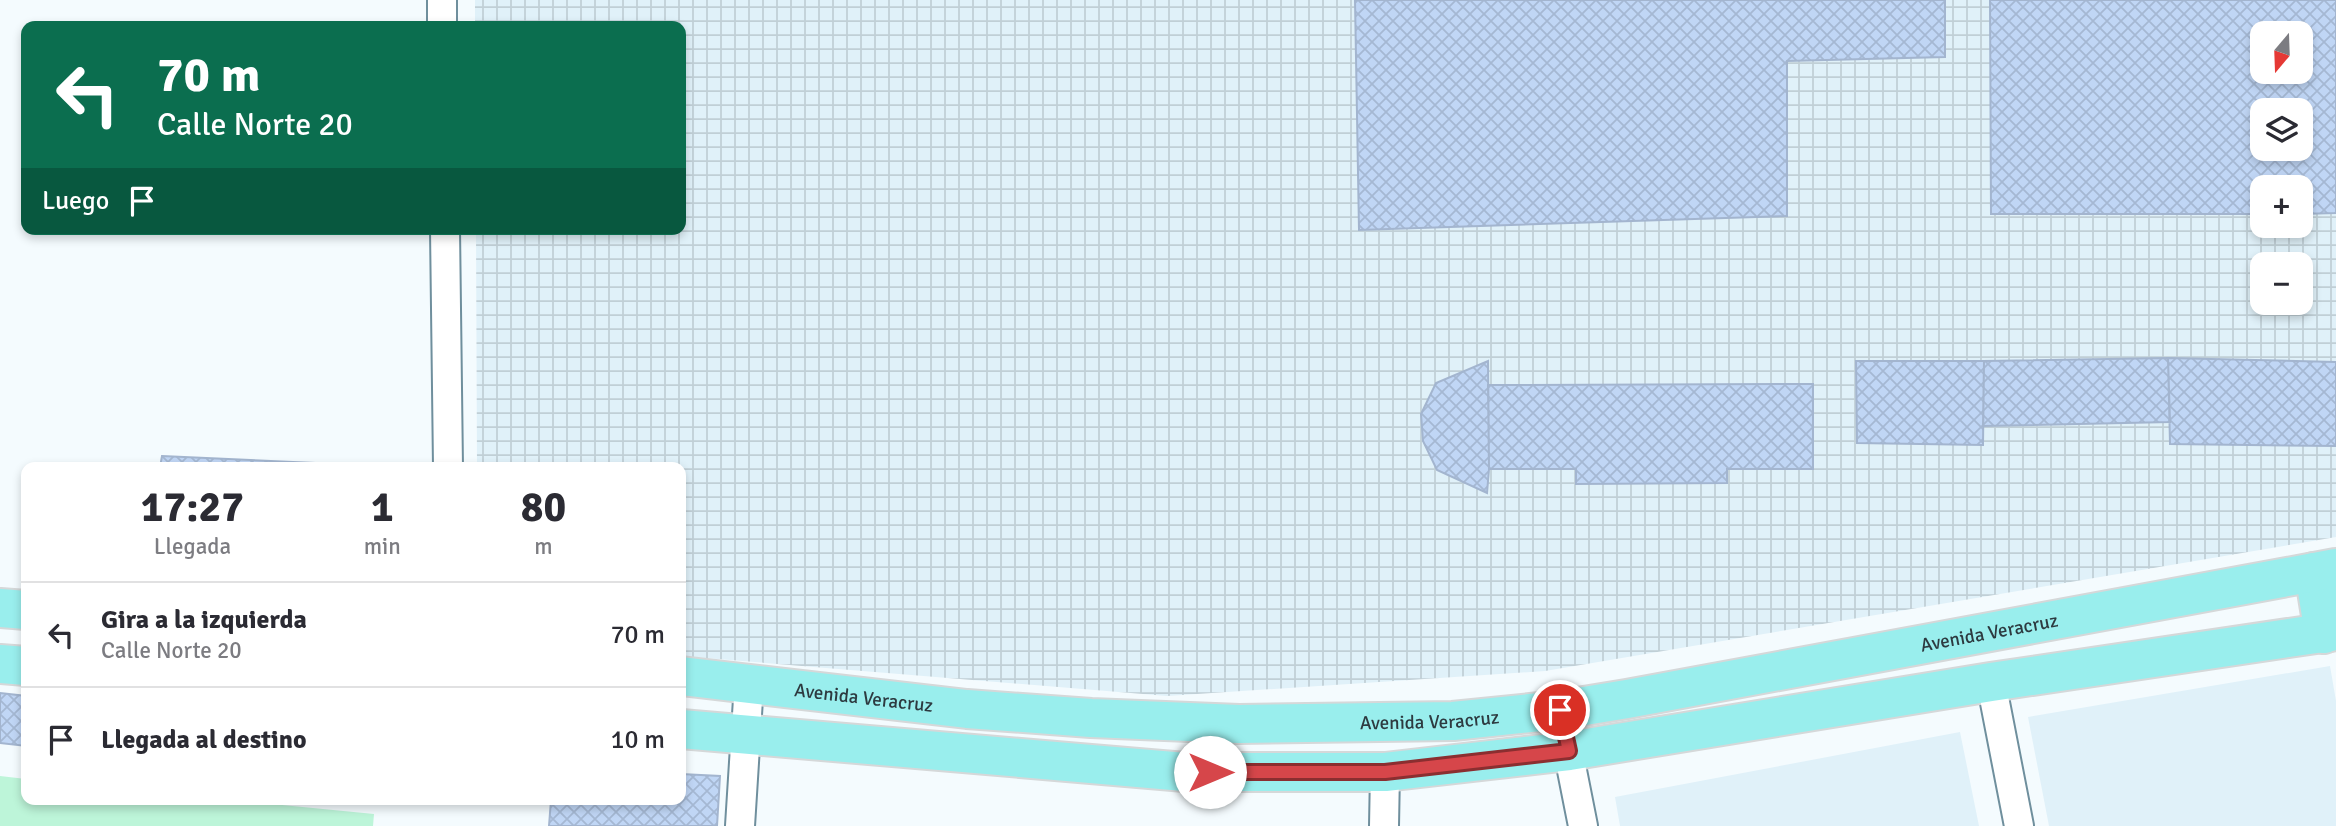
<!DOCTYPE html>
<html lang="es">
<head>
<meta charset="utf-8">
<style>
	:root { --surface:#fff; --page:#f2f2f3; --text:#2b2b33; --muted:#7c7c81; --line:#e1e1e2 }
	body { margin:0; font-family:Signika,sans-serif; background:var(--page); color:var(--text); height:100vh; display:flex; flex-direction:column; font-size:26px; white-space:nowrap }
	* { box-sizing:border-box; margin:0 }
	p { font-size:23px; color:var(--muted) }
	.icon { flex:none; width:38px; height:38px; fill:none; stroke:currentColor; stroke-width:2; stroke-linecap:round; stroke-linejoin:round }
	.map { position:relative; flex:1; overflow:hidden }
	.side { position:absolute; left:21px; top:462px; width:665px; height:343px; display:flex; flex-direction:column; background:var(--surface); border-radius:14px; box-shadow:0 4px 10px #0003 }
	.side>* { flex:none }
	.top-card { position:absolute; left:21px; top:21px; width:665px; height:214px; border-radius:14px; box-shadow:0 4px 10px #0003; background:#0b6e4f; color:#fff; overflow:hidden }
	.needle { width:46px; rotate:199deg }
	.buttons { position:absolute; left:2250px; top:21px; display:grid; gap:14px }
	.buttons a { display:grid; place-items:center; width:63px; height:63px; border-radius:14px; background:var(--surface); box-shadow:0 4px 10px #0003; font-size:35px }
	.pin { position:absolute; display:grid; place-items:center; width:60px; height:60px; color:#fff; margin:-30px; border:4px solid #fff; border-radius:50%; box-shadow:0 2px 7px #0007 }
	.me { position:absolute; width:77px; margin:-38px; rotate:90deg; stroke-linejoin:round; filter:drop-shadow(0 0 5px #0008) }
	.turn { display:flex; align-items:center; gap:24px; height:147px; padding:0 21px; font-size:32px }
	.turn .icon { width:91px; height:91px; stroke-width:2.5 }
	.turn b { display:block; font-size:49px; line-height:60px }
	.then { display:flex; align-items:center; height:66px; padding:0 21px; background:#0003; gap:14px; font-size:26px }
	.eta { display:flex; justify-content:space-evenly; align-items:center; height:119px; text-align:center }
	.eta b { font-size:42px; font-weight:700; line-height:49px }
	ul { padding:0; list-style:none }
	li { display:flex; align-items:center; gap:21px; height:105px; padding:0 21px; border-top:2px solid var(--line) }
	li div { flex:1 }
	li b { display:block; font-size:26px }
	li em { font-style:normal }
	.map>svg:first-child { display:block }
	.built { fill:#e0f1f9 }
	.industrial { fill:url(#industrial-grid); fill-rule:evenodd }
	.garden { fill:#bdf5d9 }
	.building { fill:url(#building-cross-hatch); stroke:#a3b5cf; stroke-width:2; fill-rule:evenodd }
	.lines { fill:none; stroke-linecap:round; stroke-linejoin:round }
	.street-casing { stroke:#6f8f9d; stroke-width:32 }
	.primary-casing { stroke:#d5d8d9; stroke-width:42 }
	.street { stroke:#fff; stroke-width:28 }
	.primary { stroke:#99eeed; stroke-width:38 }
	.route-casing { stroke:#8b2e30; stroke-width:18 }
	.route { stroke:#d6464a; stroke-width:12 }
	.labels { text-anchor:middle; stroke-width:5; stroke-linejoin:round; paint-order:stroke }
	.street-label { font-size:19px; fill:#2d3a40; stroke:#fff }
</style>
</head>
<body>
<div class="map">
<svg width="2336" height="826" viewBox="0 0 2336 826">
	<defs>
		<pattern id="industrial-grid" width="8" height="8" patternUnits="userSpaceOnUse" patternTransform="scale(1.75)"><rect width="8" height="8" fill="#e0f1f9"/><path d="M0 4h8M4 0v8" fill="none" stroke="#c0cfd6"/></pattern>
		<pattern id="building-cross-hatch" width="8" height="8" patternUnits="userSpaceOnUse" patternTransform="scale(1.75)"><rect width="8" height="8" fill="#c0d6f5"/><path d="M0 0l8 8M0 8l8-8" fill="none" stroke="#a5b8d3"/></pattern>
	</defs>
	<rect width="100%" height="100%" fill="#f4fbfe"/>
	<path class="built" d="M2330 666 2336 701V826H2049L2028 717Z
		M1960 732 1979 826H1620L1615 797Z"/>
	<path class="industrial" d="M475 0H2336V537L1545 671 1167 696 681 656V467H477L476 229H681V26H475ZM2263 33H2301V72H2263ZM2263 110H2301V149H2263ZM2263 187H2301V226H2263ZM2263 264H2301V303H2263Z"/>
	<path class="garden" d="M0 776 26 779V800H232L374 814 373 826H0Z"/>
	<path class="building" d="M1355 0H1945V57L1787 61V216L1359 230Z
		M1990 0H2336V213L2301 214V187H2263V214H1991ZM2263 33H2301V72H2263ZM2263 110H2301V149H2263Z
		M2168 358 2336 362V446L2170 444Z
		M2168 358 2170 422 1983 426 1984 361Z
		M1488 361 1489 469 1487 493 1437 470 1423 441 1421 414 1436 383Z
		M1856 361H1984L1983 445 1857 443Z
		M1813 384V469H1727V483L1576 484V469H1489L1488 385Z
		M162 456 405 467H160Z
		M0 693 26 696V746L0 743Z
		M681 774 720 776 717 826H549L551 800H681Z"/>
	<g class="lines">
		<g class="street-casing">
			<path id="street" d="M442 0V26
				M445 229 448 467
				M1991 682 2019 826
				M1560 710 1583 826
				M740 826 749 683
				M1384 826 1385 772"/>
		</g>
		<g class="primary-casing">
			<g id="primary">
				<path d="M2314 572 2324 634"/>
				<path d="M0 608 26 610"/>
				<path d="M0 664 26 666"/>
				<path id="s1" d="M681 676 967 709 1091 718 1239 724 1453 721 1560 710 1627 699 2336 568"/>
				<path d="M681 729 1185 772H1385L1569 751 1991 682 2336 631"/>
			</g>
		</g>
		<use href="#street" class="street"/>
		<use href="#primary" class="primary"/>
	</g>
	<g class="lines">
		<g class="route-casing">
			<path id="route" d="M1210 772H1385L1569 751 1560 710"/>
		</g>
		<use href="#route" class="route"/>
	</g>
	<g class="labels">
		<g class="street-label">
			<text dy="7" stroke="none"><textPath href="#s1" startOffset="1318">Avenida Veracruz</textPath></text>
			<text dy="7" stroke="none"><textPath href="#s1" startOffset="184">Avenida Veracruz</textPath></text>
			<text dy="7" stroke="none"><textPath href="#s1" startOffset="751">Avenida Veracruz</textPath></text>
		</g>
	</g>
</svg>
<div class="buttons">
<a><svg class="needle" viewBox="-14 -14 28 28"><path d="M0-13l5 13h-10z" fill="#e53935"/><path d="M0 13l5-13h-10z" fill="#7c7c81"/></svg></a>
<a><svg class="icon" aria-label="layers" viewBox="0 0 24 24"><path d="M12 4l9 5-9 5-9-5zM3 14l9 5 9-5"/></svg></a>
<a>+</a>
<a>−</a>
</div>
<div class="pin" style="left:1560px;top:710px;background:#d93025"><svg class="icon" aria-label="arrive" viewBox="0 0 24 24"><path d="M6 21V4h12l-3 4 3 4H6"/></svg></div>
<svg class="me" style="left:1210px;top:772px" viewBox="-20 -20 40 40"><circle r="19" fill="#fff"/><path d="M0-13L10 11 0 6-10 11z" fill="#d6464a"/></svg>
<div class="top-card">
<div class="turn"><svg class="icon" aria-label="left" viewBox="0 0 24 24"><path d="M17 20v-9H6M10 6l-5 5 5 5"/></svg><div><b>70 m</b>Calle Norte 20</div></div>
<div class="then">Luego<svg class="icon" aria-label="arrive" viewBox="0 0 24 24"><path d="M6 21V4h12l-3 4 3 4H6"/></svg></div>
</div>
<section class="side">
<div class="eta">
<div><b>17:27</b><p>Llegada</p></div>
<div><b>1</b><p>min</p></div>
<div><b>80</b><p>m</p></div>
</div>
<ul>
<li><svg class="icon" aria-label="left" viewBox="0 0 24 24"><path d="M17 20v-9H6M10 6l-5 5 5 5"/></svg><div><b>Gira a la izquierda</b><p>Calle Norte 20</p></div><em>70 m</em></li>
<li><svg class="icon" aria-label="arrive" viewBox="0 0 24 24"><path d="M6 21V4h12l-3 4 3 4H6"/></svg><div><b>Llegada al destino</b></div><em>10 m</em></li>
</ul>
</section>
</div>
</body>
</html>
